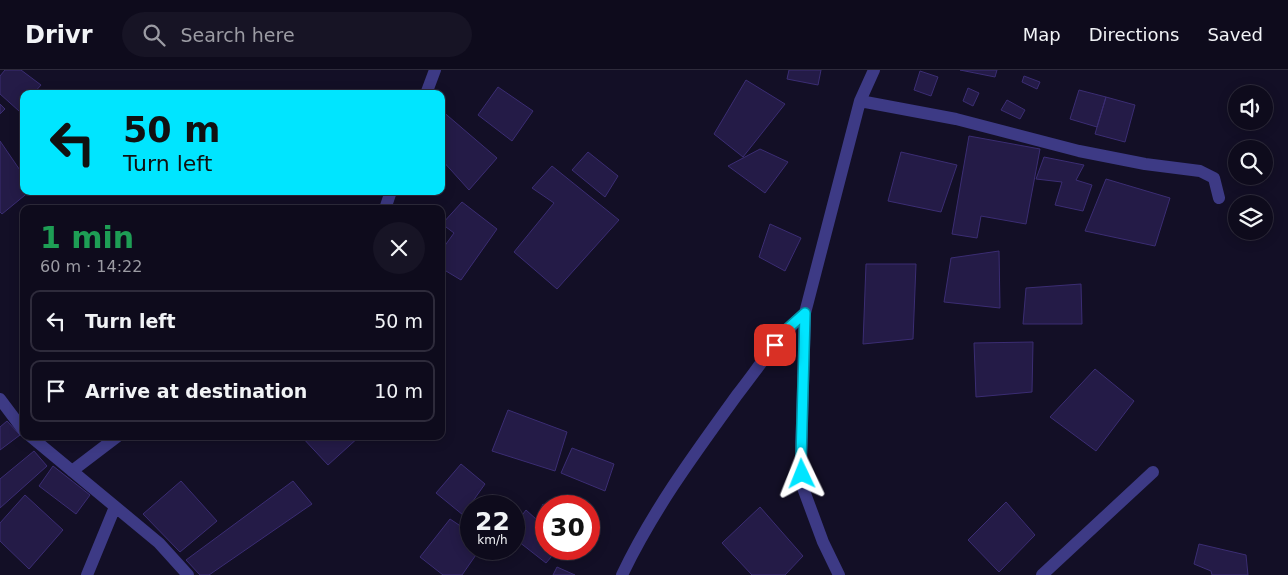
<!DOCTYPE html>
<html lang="en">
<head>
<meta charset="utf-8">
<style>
	:root { --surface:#0e0b1c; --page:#171425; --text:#f1f3f6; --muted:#9b9ba3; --line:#2e2b3b }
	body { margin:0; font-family:"DejaVu Sans",sans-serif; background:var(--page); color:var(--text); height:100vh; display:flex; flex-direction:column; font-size:19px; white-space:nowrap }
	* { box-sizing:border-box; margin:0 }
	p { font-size:16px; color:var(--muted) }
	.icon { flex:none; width:28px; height:28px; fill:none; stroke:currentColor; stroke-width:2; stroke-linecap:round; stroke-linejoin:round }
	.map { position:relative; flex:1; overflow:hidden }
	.details { position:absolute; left:20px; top:135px; width:425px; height:235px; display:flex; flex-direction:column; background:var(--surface); border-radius:10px; box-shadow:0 2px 12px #0003,0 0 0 1px var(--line) }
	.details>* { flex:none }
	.top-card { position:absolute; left:20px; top:20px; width:425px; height:105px; border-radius:10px; box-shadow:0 2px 12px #0003,0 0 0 1px var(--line); background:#00e5ff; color:#111; overflow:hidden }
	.fabs { position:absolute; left:1228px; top:15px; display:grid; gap:10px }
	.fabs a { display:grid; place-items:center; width:45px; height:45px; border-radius:50%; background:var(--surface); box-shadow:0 2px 12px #0003,0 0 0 1px var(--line); font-size:25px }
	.speed { position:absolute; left:460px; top:425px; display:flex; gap:10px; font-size:25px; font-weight:700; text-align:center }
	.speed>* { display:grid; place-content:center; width:65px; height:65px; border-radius:50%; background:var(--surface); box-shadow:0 2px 12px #0003,0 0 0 1px var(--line); line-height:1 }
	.speed small { font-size:12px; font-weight:400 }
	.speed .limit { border:8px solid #d22; background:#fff; color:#111 }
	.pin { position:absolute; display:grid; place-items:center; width:42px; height:42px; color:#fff; margin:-21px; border-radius:10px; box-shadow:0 2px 8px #0006 }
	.me { position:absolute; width:55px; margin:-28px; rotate:358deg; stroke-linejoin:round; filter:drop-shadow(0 0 4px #0008) }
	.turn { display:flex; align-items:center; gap:18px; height:105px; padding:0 20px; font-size:22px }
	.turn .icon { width:65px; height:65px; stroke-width:2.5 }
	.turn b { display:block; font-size:35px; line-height:42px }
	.round { display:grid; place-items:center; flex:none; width:52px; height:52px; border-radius:26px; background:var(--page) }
	.overview { display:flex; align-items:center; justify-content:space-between; height:85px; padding:0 20px }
	h1 { font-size:30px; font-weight:700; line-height:38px; color:#1e9e55 }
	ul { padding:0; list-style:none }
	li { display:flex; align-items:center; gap:15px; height:62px; margin:0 10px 8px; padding:0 10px; border:2px solid var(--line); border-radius:10px }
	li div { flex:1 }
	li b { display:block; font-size:19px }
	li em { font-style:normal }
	header { display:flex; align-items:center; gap:30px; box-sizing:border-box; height:70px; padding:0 25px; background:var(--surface); border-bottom:1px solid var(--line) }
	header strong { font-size:24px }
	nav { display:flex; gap:28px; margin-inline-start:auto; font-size:18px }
	.search { width:350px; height:45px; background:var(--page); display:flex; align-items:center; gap:12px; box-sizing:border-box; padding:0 18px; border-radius:28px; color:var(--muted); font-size:19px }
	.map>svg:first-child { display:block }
	.building { fill:#241b47; stroke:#3b2d73 }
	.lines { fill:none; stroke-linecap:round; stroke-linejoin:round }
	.street { stroke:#3d3a85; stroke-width:12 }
	.route-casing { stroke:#0095a6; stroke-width:12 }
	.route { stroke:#00e5ff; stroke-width:9 }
</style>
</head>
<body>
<header>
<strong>Drivr</strong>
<div class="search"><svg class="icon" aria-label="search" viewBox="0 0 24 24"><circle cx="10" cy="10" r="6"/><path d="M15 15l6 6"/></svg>Search here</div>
<nav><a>Map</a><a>Directions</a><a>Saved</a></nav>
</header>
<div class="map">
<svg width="1288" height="505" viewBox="0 0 1288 505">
	<rect width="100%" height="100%" fill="#130f26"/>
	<path class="building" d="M5 0H21L41 15 33 24H24V35L19 41 0 24V6Z
		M789 0H821L818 15 787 9Z
		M960 0H997L995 7Z
		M920 1 938 7 931 26 914 20Z
		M1024 6 1040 12 1037 19 1022 12Z
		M746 10 785 34 743 87 714 64Z
		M498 17 533 41 512 71 478 45Z
		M968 18 979 23 973 36 963 31Z
		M1079 20 1106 27 1097 57 1070 49Z
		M1106 27 1135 35 1125 72 1095 64Z
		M1007 30 1025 40 1020 49 1001 40Z
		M0 34 5 39 0 44Z
		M441 40 497 88 469 120 441 89Z
		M969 66 1040 79 1026 154 981 146 977 168 952 164Z
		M0 71 24 106V121H30L2 144 0 142Z
		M760 79 788 92 765 123 728 96Z
		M588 82 618 106 605 127 572 100Z
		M901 82 957 95 941 142 888 131Z
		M1044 87 1084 95 1076 110 1092 115 1083 141 1055 135 1062 112 1036 109Z
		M552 96 619 150 557 219 514 182 554 133 532 118Z
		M1106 109 1170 128 1155 176 1085 161Z
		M462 132 497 159 461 210 441 198V181L454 163 442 154Z
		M770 154 801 168 785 201 759 187Z
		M999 181 1000 238 944 232 951 188Z
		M866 194H916L913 269 863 274Z
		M1081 214 1082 254H1023L1026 218Z
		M1033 272 1032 322 976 327 974 273Z
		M1095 299 1134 331 1096 381 1050 347Z
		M508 340 567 362 555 401 492 381Z
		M7 351 20 365 0 380V357Z
		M301 366H360L328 395Z
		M572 378 614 394 605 421 561 403Z
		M34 381 47 396 0 438V409Z
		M461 394 485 414 463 445 436 423Z
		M53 396 90 425 76 444 39 416Z
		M181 411 217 451 180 482 143 444Z
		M293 411 312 434 209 505H200L186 490Z
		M25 425 63 460 29 499 0 471V453Z
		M1006 432 1035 465 999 502 968 470Z
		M543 434 546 436V479H558L546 493 514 468V456L526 440 536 449Z
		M760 437 803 486 785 505H752L722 473Z
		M450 449 471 463V479H480L462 505H443L420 487Z
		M1199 474 1246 485 1248 505H1212L1211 501 1194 494Z
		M557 497 575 505H553Z"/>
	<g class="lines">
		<path class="street" d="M426 24 435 0
			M860 31 956 49 1079 81 1145 94 1200 101 1214 108 1219 128
			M385 139 391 121
			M0 329 24 361
			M30 366 159 473 188 505
			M72 401 118 366
			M87 505 115 437
			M622 505C653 440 695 383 737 325 759 297 778 267 805 243
			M839 505 823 472 803 418 801 390 805 243 860 31 874 0
			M1042 505 1153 402"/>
	</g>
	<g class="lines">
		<g class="route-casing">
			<path id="route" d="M775 275 786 260 805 243 801 390 802 404"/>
		</g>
		<use href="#route" class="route"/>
	</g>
</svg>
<div class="fabs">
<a><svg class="icon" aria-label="sound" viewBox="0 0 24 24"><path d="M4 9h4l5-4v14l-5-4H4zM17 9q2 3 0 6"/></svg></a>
<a><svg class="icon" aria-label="search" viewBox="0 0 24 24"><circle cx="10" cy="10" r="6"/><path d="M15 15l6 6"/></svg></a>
<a><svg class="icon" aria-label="layers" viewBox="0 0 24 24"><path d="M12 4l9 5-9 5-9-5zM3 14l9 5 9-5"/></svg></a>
</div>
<div class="speed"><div>22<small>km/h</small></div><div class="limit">30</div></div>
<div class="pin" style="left:775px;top:275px;background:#d93025"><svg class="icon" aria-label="arrive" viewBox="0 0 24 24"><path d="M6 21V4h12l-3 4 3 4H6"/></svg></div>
<svg class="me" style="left:802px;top:404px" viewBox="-20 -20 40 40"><path d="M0-17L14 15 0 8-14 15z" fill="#00e5ff" stroke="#fff" stroke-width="4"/></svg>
<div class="top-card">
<div class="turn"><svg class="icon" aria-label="left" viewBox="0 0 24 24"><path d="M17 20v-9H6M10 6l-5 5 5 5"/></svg><div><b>50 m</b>Turn left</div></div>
</div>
<section class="details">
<div class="overview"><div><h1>1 min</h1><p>60 m · 14:22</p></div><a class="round"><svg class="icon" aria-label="close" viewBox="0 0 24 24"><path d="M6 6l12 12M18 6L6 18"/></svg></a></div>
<ul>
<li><svg class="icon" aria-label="left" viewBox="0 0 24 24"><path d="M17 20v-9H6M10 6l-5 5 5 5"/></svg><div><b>Turn left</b></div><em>50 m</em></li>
<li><svg class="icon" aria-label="arrive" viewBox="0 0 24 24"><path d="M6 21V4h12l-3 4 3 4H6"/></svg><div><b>Arrive at destination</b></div><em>10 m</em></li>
</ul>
</section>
</div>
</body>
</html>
